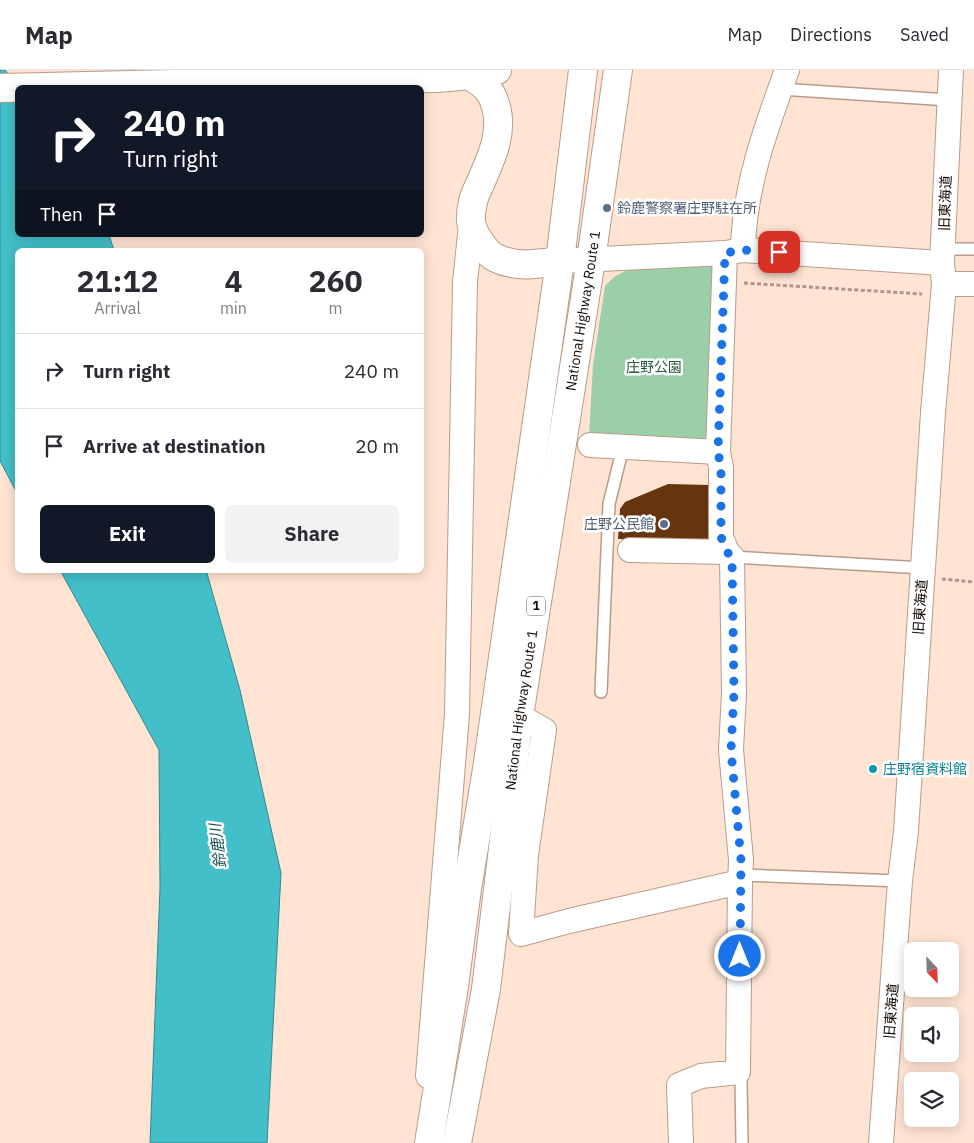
<!DOCTYPE html>
<html lang="en">
<head>
<meta charset="utf-8">
<style>
	:root { --surface:#fff; --page:#f2f2f3; --text:#2b2b33; --muted:#7c7c81; --line:#e1e1e2; --accent:#111827 }
	body { margin:0; font-family:"IBM Plex Sans","Noto Sans JP",sans-serif; background:var(--page); color:var(--text); height:100vh; display:flex; flex-direction:column; font-size:19px; white-space:nowrap }
	* { box-sizing:border-box; margin:0 }
	p { font-size:16px; color:var(--muted) }
	.icon { flex:none; width:28px; height:28px; fill:none; stroke:currentColor; stroke-width:2; stroke-linecap:round; stroke-linejoin:round }
	.map { position:relative; flex:1; overflow:hidden }
	.panel { position:absolute; left:15px; top:178px; width:409px; height:325px; display:flex; flex-direction:column; background:var(--surface); border-radius:8px; box-shadow:0 2px 12px #0003 }
	.panel>* { flex:none }
	.guide { position:absolute; left:15px; top:15px; width:409px; height:152px; border-radius:8px; box-shadow:0 2px 12px #0003; background:#111827; color:#fff; overflow:hidden }
	.needle { width:32px; rotate:157deg }
	.controls { position:absolute; left:904px; top:872px; display:grid; gap:10px }
	.controls a { display:grid; place-items:center; width:55px; height:55px; border-radius:8px; background:var(--surface); box-shadow:0 2px 12px #0003; font-size:25px }
	.pin { position:absolute; display:grid; place-items:center; width:42px; height:42px; color:#fff; margin:-21px; border-radius:10px; box-shadow:0 2px 8px #0006 }
	.me { position:absolute; width:55px; margin:-28px; rotate:0deg; stroke-linejoin:round; filter:drop-shadow(0 0 4px #0008) }
	.turn { display:flex; align-items:center; gap:18px; height:105px; padding:0 25px; font-size:22px }
	.turn .icon { width:65px; height:65px; stroke-width:2.5 }
	.turn b { display:block; font-size:35px; line-height:42px }
	.then { display:flex; align-items:center; height:48px; padding:0 25px; background:#0003; gap:10px; font-size:19px }
	.eta { display:flex; justify-content:space-evenly; align-items:center; height:85px; text-align:center }
	.eta b { font-size:30px; font-weight:700; line-height:35px }
	.action { display:flex; gap:10px; margin-top:auto; padding:10px 25px }
	.action a { flex:1; height:58px; border-radius:8px; background:var(--accent); color:#fff; font-size:20px; font-weight:700; line-height:58px; text-align:center }
	.action a+a { background:var(--page); color:var(--text) }
	ul { padding:0; list-style:none }
	li { display:flex; align-items:center; gap:15px; height:75px; padding:0 25px; border-top:1px solid var(--line) }
	li div { flex:1 }
	li b { display:block; font-size:19px }
	li em { font-style:normal }
	header { display:flex; align-items:center; gap:30px; box-sizing:border-box; height:70px; padding:0 25px; background:var(--surface); border-bottom:1px solid var(--line) }
	header strong { font-size:24px }
	nav { display:flex; gap:28px; margin-inline-start:auto; font-size:18px }
	.map>svg:first-child { display:block }
	.green { fill:#9acfa9 }
	.water { fill:#42bfc8; stroke:#34898d }
	.building { fill:#66350e }
	.lines { fill:none; stroke-linecap:round; stroke-linejoin:round }
	.lane-casing { stroke:#ba9b87; stroke-width:14 }
	.street-casing { stroke:#ba9b87; stroke-width:26 }
	.secondary-casing { stroke:#ba9b87; stroke-width:30 }
	.highway-casing { stroke:#ba9b87; stroke-width:30 }
	.path { stroke:#ac978a; stroke-width:3; stroke-dasharray:4 2.5; stroke-linecap:butt }
	.lane { stroke:#fff; stroke-width:11 }
	.street { stroke:#fff; stroke-width:24 }
	.secondary { stroke:#fff; stroke-width:28 }
	.highway { stroke:#fff; stroke-width:28 }
	.route { stroke:#1a73e8; stroke-width:9; stroke-dasharray:0 16.2 }
	.service-dot { fill:#5c6f8a; stroke:#fff; stroke-width:2 }
	.culture-dot { fill:#0f9aa8; stroke:#fff; stroke-width:2 }
	.labels { text-anchor:middle; stroke-width:5; stroke-linejoin:round; paint-order:stroke }
	.shield { fill:#fff; stroke:#5a544f; stroke-width:1 }
	.shield-label { font-size:12px; font-weight:bold; fill:#140a04 }
	.street-label { font-size:14px; fill:#140a04; stroke:#fff }
	.service-label { font-size:14px; fill:#4e5e75; stroke:#fff; text-anchor:start }
	.park-label { font-size:14px; fill:#235a37; stroke:#fff }
	.culture-label { font-size:14px; fill:#0d838f; stroke:#fff; text-anchor:start }
	.water-label { font-size:15px; font-style:italic; fill:#144a4e; stroke:#fff }
</style>
</head>
<body>
<header>
<strong>Map</strong>
<nav><a>Map</a><a>Directions</a><a>Saved</a></nav>
</header>
<div class="map">
<svg width="974" height="1073" viewBox="0 0 974 1073">
	<rect width="100%" height="100%" fill="#ffe4d3"/>
	<path class="green" d="M714 195 712 363 700 373 589 366 593 295 605 216 614 207 627 200 640 198Z"/>
	<path class="water" d="M0 0H5L19 17 18 18V165H109L114 180H18L17 423 0 391Z
		M60 500H206L240 620 281 803 267 1073H150L160 818 159 680Z"/>
	<path class="building" d="M668 414 710 415 709 469H618L620 439 625 432Z"/>
	<g class="lines">
		<g class="lane-casing">
			<path id="lane" d="M780 19 949 30
				M943 179H974
				M732 487 923 498
				M601 622 609 434 623 377
				M741 805 900 811
				M738 1002 741 1009 742 1073"/>
		</g>
		<g class="street-casing">
			<path id="street" d="M743 180C744 117 766 58 787 0
				M560 191 725 183 743 180 942 193
				M944 214H974
				M590 375 718 382
				M630 480 727 482
				M519 646 544 660 526 785 521 864 569 851 740 812 741 790 731 680 734 623 732 487 727 482 721 467V398L718 382 725 183
				M428 1006 457 644 465 212 471 155
				M681 1073 679 1015 701 1006 738 1002 740 812
				M881 1073 900 811 906 761 933 343 944 214 942 193 951 0"/>
		</g>
		<g class="secondary-casing">
			<path id="secondary" d="M470 6C486 15 493 22 497 41 502 68 490 90 480 114 477 120 474 126 473 132 469 148 470 158 480 172 484 178 489 185 496 188 516 198 539 194 560 191
				M0 18 436 8 485 4 497 0"/>
		</g>
		<g class="highway-casing">
			<g id="highway">
				<path d="M429 1073 454 916 467 819 487 699 537 351 560 191 583 0"/>
				<path id="s1" d="M457 1073 486 919 519 646 591 190 618 0"/>
			</g>
		</g>
		<path class="path" d="M744 213 922 224
			M942 509 974 512"/>
		<use href="#lane" class="lane"/>
		<use href="#street" class="street"/>
		<use href="#secondary" class="secondary"/>
		<use href="#highway" class="highway"/>
	</g>
	<g class="lines">
		<path class="route" d="M740 886 741 790 731 680 734 623 732 487 727 482 721 467V398L718 382 725 183 743 180 779 182"/>
	</g>
	<g class="service-dot">
		<circle cx="607" cy="138" r="5"/>
		<circle cx="664" cy="454" r="5"/>
	</g>
	<circle class="culture-dot" cx="873" cy="699" r="5"/>
	<g class="labels">
		<rect class="shield" x="527" y="526.5" width="18" height="19" rx="4"/>
		<g class="shield-label">
			<text x="536" y="540">1</text>
		</g>
		<g class="street-label">
			<text transform="translate(945 133) rotate(-88)" y="5">旧東海道</text>
			<text dy="5" stroke="none"><textPath href="#s1" startOffset="842">National Highway Route 1</textPath></text>
			<text transform="translate(920 537) rotate(-86)" y="5">旧東海道</text>
			<text dy="5" stroke="none"><textPath href="#s1" startOffset="438">National Highway Route 1</textPath></text>
			<text transform="translate(891 941) rotate(-86)" y="5">旧東海道</text>
		</g>
		<g class="service-label">
			<text x="617" y="143">鈴鹿警察署庄野駐在所</text>
			<text x="654" y="459" text-anchor="end">庄野公民館</text>
		</g>
		<g class="park-label">
			<text x="654" y="302">庄野公園</text>
		</g>
		<g class="culture-label">
			<text x="883" y="704">庄野宿資料館</text>
		</g>
		<g class="water-label">
			<text transform="translate(218 776) rotate(-97)" y="5">鈴鹿川</text>
		</g>
	</g>
</svg>
<div class="controls">
<a><svg class="needle" viewBox="-14 -14 28 28"><path d="M0-13l5 13h-10z" fill="#e53935"/><path d="M0 13l5-13h-10z" fill="#7c7c81"/></svg></a>
<a><svg class="icon" aria-label="sound" viewBox="0 0 24 24"><path d="M4 9h4l5-4v14l-5-4H4zM17 9q2 3 0 6"/></svg></a>
<a><svg class="icon" aria-label="layers" viewBox="0 0 24 24"><path d="M12 4l9 5-9 5-9-5zM3 14l9 5 9-5"/></svg></a>
</div>
<div class="pin" style="left:779px;top:182px;background:#d93025"><svg class="icon" aria-label="arrive" viewBox="0 0 24 24"><path d="M6 21V4h12l-3 4 3 4H6"/></svg></div>
<svg class="me" style="left:740px;top:886px" viewBox="-20 -20 40 40"><circle r="17" fill="#1a73e8" stroke="#fff" stroke-width="3"/><path d="M0-11L8 9 0 5-8 9z" fill="#fff"/></svg>
<div class="guide">
<div class="turn"><svg class="icon" aria-label="right" viewBox="0 0 24 24"><path d="M7 20v-9h11M14 6l5 5-5 5"/></svg><div><b>240 m</b>Turn right</div></div>
<div class="then">Then<svg class="icon" aria-label="arrive" viewBox="0 0 24 24"><path d="M6 21V4h12l-3 4 3 4H6"/></svg></div>
</div>
<section class="panel">
<div class="eta">
<div><b>21:12</b><p>Arrival</p></div>
<div><b>4</b><p>min</p></div>
<div><b>260</b><p>m</p></div>
</div>
<ul>
<li><svg class="icon" aria-label="right" viewBox="0 0 24 24"><path d="M7 20v-9h11M14 6l5 5-5 5"/></svg><div><b>Turn right</b></div><em>240 m</em></li>
<li><svg class="icon" aria-label="arrive" viewBox="0 0 24 24"><path d="M6 21V4h12l-3 4 3 4H6"/></svg><div><b>Arrive at destination</b></div><em>20 m</em></li>
</ul>
<div class="action"><a>Exit</a><a>Share</a></div>
</section>
</div>
</body>
</html>
